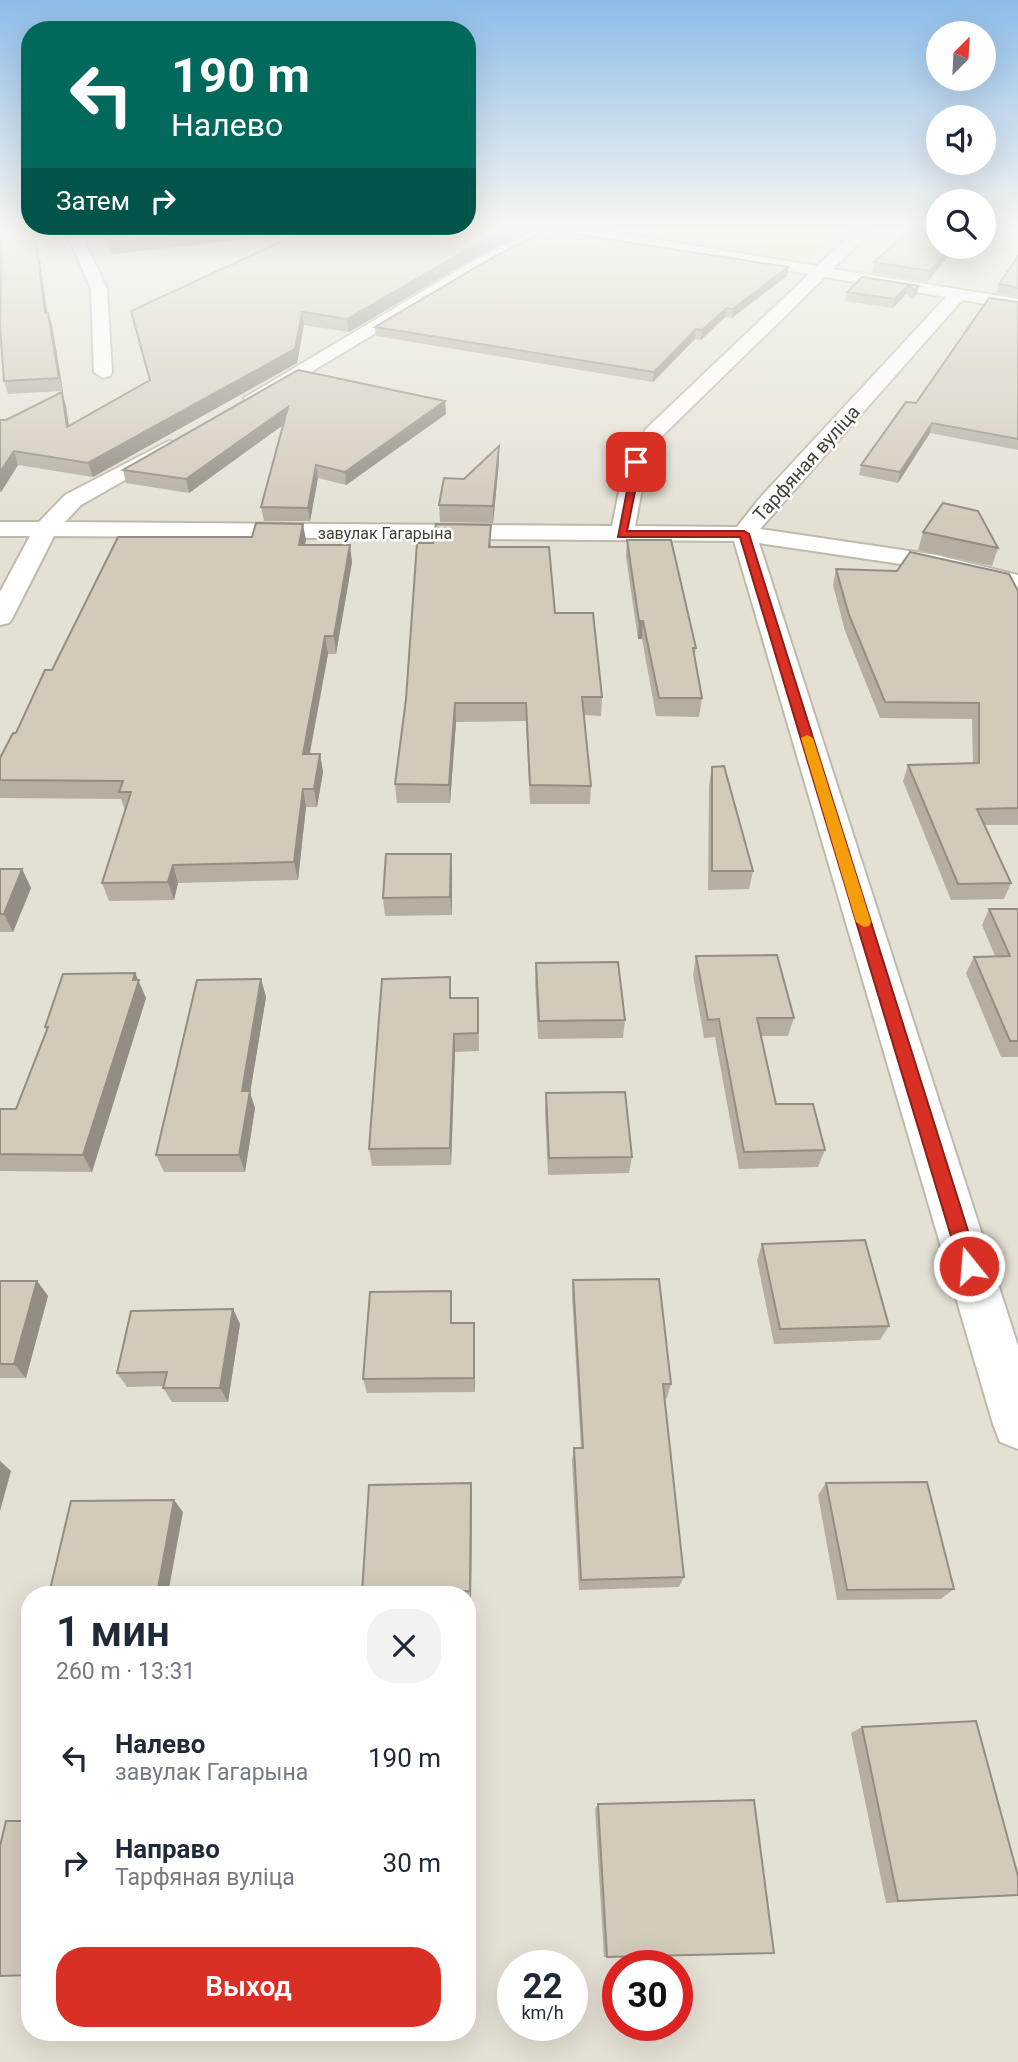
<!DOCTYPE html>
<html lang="ru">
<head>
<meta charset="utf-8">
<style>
	:root { --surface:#fff; --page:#f2f2f3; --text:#1f2937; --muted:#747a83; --accent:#d93025 }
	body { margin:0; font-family:Roboto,sans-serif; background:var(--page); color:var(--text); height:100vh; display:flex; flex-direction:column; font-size:26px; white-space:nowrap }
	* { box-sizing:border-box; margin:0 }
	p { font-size:23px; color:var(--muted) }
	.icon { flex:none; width:38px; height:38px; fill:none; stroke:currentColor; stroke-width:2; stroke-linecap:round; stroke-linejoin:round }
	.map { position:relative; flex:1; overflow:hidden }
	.panel { position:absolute; left:21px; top:1586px; width:455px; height:455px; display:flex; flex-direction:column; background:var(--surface); border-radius:28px; box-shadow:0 7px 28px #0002 }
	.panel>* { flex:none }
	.hud { position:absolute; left:21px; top:21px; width:455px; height:214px; border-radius:28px; box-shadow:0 7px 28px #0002; background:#00695c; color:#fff; overflow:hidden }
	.needle { width:46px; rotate:24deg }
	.fabs { position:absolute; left:926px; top:21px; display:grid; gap:14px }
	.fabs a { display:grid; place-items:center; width:70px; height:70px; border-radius:50%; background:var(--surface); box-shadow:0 7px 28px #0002; font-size:35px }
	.speed { position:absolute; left:497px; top:1950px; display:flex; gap:14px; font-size:35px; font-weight:700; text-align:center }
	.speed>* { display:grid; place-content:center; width:91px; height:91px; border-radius:50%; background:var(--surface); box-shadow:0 7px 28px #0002; line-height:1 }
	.speed small { font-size:18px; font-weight:400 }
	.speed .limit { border:10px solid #d22; background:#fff; color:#111 }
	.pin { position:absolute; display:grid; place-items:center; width:60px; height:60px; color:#fff; margin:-30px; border-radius:14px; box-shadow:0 4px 10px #0006 }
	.me { position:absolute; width:77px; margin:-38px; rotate:343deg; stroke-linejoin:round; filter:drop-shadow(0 0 5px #0008) }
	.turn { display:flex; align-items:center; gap:24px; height:147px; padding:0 35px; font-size:32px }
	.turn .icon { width:91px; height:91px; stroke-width:2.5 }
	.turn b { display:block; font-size:49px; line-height:60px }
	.then { display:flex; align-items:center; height:66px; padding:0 35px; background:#0003; gap:14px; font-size:26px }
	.round { display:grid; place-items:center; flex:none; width:74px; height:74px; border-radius:28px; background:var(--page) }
	.overview { display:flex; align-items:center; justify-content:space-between; height:119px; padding:0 35px }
	h1 { font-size:42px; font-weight:600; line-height:52px }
	.action { display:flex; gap:14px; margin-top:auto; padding:14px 35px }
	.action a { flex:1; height:80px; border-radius:28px; background:var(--accent); color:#fff; font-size:28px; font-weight:600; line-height:80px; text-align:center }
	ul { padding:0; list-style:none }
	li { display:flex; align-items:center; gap:21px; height:105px; padding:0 35px }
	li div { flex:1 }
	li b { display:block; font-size:26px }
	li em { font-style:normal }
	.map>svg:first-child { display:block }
	.residential { fill:#e5e0d4; fill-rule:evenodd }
	.green { fill:#c9e3b0 }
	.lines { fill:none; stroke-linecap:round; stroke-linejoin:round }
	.minor-casing { stroke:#bfb9ab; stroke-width:4 }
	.minor { fill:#fff; fill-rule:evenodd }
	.wall { fill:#b5aea1 }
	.shaded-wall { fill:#938d83 }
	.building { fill:#d2cabb; stroke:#938d83; stroke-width:2 }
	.route { fill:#d93025; stroke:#8d1f18; stroke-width:2 }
	.slow { fill:#f59e0b }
	.labels { text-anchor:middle; stroke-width:5; stroke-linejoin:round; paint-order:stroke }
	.far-street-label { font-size:16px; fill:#433f35; stroke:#fff }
	.street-label { font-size:19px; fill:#433f35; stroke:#fff }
</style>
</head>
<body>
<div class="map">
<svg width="1018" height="2062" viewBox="0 0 1018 2062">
	<rect width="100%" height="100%" fill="#f1eee5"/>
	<path class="residential" d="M0 231H938V247H984V231H1018V2062H0ZM30 1594H467V2032H30ZM513 1965H572V2025H513ZM618 1965H677V2025H618Z"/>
	<path class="green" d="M615 231H843L808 264Z"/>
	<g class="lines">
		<g class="minor-casing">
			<path id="minor" d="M66 231H80L107 289 112 372 110 376 103 378 94 372 91 289Z
				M535 231H554L489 265 261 402H247L244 398 477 259Z
				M569 231H603L817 266 855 231H870L833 269 1018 299V309L962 300 760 529 936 555 1018 575V591L935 569 759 543 1018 1346V1449L1000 1442 993 1424 734 541 54 536 13 617 9 623 0 625V592L30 536H0V522H39L65 495 169 441 176 443 180 447 176 451 81 505 65 522 612 526 625 462 646 429 809 274 576 235ZM825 277 946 297 759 499 737 527 635 526 647 462 662 436Z"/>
		</g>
		<use href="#minor" class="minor"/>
	</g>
	<path class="wall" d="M0 231 40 260 47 313 52 325 63 391 8 394 4 381Z
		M99 231H522V234L476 257 349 332 304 325 297 363 93 477 18 465 1 492H0V420L66 406 69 426 149 380 131 311 300 233 113 254Z
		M938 247 927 282 872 273 874 262Z
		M1018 256V297L996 293 999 284Z
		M788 267 787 276 732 318 725 317 701 340 695 339 653 382 376 336 375 327Z
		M862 277 919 286 916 295 913 299 906 294 893 308 845 301 847 292Z
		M1018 302V450L930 433 898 483 859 475 861 465 916 403Z
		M298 370 445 401 446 414 346 485 318 478 310 521H264L261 507 283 425 189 493 126 483 123 470Z
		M499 462 493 523 440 522 439 505 464 479Z
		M923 532 998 548 992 566 918 550Z
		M306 540 305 545 352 562 336 654H328L310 754H320L323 772 317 807H306L298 880 178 883 174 900 109 901 102 883 125 810 121 799 0 798V758L16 733 52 670Z
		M627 540 696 648 694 657 702 698 699 717 656 716 642 639H638L626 557Z
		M491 542V547L555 613 602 697 601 716 584 715 591 786 590 804H530L526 721 456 722 450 803H397L395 784Z
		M836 569 1018 591V825H985L1011 883 1004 899 951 900 903 781 908 765 973 763 972 719 880 718 845 631 833 585Z
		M712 767 753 871 749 889 708 890 709 786Z
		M0 869H22L31 888 13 932H0Z
		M452 873V915L385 916 383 898Z
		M989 909H1018V1057H1001L966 973 974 957 995 956 982 925Z
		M696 956 794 1018 788 1036H761L776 1104 825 1150 818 1167 739 1169 715 1037 704 1038 693 975Z
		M536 963 625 1020 623 1038 538 1039 535 981Z
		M135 973 146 998 92 1172 0 1171V1109H16L47 1031 45 1027Z
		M261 979 266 997 250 1093 255 1108 245 1172H164L156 1155Z
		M451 998H478L479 1051 455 1052 451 1165 372 1166 369 1149Z
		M546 1093 632 1157 629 1173 548 1175 545 1111Z
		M762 1244 889 1326 880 1340 774 1344 757 1260Z
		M573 1280 671 1384 667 1398H664L684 1577 679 1587 579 1590 572 1461 574 1448H581L572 1296Z
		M0 1281H37L48 1296 26 1378H0Z
		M451 1291 452 1323 475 1338V1392L367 1393 363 1379Z
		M233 1309 240 1324 228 1402H172L163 1388 164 1386 127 1387 117 1373Z
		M471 1483 472 1495 471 1601H467V1594H362V1593Z
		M826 1483 954 1589 941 1599 837 1600 818 1495Z
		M862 1727 1018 1895 886 1903 851 1733Z
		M598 1804 607 1957H604L595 1809Z"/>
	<path class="shaded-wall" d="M215 231H316L113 254 111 243Z
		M506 231H522V234L476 257 349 332 347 319 475 245Z
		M949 247H955L927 282 930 271Z
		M37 249 40 260 49 325 45 313Z
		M788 267 787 276 732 318 733 309Z
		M908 285 906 294 893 308 895 299Z
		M919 286 916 295 913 299 915 290Z
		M727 308 725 317 701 340 702 330Z
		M302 312 304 325 297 363 93 477 88 463Z
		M48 313 52 325 63 391 59 378Z
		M696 329 695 339 653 382 654 372Z
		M62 392 66 406 71 441 67 427Z
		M445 401 446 414 346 485 345 472Z
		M288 407 290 420 189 493 186 479Z
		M932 423 930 433 898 483 900 472Z
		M499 446V462L493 523V506Z
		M14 451 18 465 1 492 0 488V472Z
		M316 465 318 478 310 521 308 508Z
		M303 524 306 540 301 562 299 545Z
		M350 545 352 562 336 654 334 636Z
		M639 621H643L642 639H638Z
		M325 636 328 654 306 772 303 754Z
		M455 703 456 722 450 803 449 785Z
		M320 754 323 772 317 807 314 789Z
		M303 789 306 807 298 880 294 862Z
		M451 854 452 873V915L450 897Z
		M173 865 178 883 174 900 168 882Z
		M22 869 31 888 13 932 4 914Z
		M135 973 146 998 92 1172 83 1155Z
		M261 979 266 997 250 1093 255 1108 245 1172 239 1155 242 1091Z
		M454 1034 455 1052 451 1165 450 1148Z
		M37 1281 48 1296 26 1378 14 1364Z
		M451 1291 452 1307V1338L451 1323Z
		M233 1309 240 1324 228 1402 220 1388Z
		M474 1323 475 1338V1392L474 1378Z
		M0 1461 11 1471 0 1511Z
		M471 1483 472 1495 471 1601 470 1591Z
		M174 1500 183 1512 168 1594H157Z"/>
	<path class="building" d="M0 231H32L37 249 45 313H48L59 378 4 381 0 326 2 233 0 234Z
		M103 231H215L111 243Z
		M304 231H506L475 245 347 319 302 312 295 349 88 463 14 451 0 472V420H6L62 392 67 427 150 380 131 311Z
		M544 231H555L788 267 733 309 727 308 702 330 696 329 654 372 375 327 490 259Z
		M909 231H938V247H949L930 271 874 262Z
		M1018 256V288L999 284Z
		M862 277 919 286 915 290 908 285 895 299 847 292Z
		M989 298 1018 302V439L932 423 900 472 861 465 906 402 916 403Z
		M298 370 445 401 345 472 316 465 308 508 261 507 288 407 186 479 123 470Z
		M499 446 493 506 439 505 444 478 464 479Z
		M943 503 978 511 998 548 923 532Z
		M256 523 303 524 299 545H350L334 636H325L303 754H320L314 789H303L294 862 173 865 168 882 102 883 131 792H119L123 781 0 780V758L13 733H16L45 670H52L118 537H252Z
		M436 524 491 525 489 547H549L555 613H593L602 697H582L591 786 530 785 526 703H455L449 785 395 784 406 699 417 543H433Z
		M627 540H671L696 648H693L702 698H659L643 621H639Z
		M910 552 1009 574 1018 591V808L977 809 1011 883 958 884 908 765 979 763V703L885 702 849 615 836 569 897 571Z
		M724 766 753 871H712V767Z
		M386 854H451L450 897 383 898Z
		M0 869H22L4 914H0Z
		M989 909H1018V1041H1010L974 957 1010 956Z
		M777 955 794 1018H757L776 1104H813L825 1150 744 1152 719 1019 708 1020 696 956Z
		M618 962 625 1020 539 1021 536 963Z
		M135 973 133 980H139L83 1155 0 1154V1109H16L48 1027H45L63 974Z
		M450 977V998H478V1033L454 1034 450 1148 369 1149 382 979Z
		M261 979 242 1091H250L239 1155H156L197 980Z
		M625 1092 632 1157 549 1158 546 1093Z
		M865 1240 889 1326 780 1329 762 1244Z
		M659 1279 671 1384H663L684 1577 581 1580 574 1448H583L573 1280Z
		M0 1281H37L14 1364H0Z
		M451 1291V1323H474V1378L363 1379 370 1292Z
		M233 1309 220 1388H163L167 1372 117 1373 131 1311Z
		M927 1482 954 1589 847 1590 826 1483Z
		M471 1483 470 1591 362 1593 369 1485Z
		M174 1500 157 1594H49L71 1501Z
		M976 1721 1018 1876V1895L898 1901 862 1727Z
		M754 1800 774 1953 607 1957 598 1804Z
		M6 1821H30V1975L0 1976V1846Z"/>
	<linearGradient id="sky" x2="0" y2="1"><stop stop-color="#8dbce9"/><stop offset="0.44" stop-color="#f9f7f3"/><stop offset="1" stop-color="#f9f7f3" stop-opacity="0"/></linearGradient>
	<rect width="1018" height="520" fill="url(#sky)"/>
	<path class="route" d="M633 460 641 462 627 531H744L749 534 979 1266 976 1272 969 1275 962 1272 960 1266 740 537H618Z"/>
	<path class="slow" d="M807 735 813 738 871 922 869 926 864 927 856 922 801 738Z"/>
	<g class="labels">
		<g class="far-street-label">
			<text x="385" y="539">завулак Гагарына</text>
		</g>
		<g class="street-label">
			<text transform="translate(806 463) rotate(-48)" y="7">Тарфяная вуліца</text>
		</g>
	</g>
</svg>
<div class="fabs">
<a><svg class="needle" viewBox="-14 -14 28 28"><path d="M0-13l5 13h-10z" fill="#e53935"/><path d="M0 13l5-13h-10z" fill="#747a83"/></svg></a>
<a><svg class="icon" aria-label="sound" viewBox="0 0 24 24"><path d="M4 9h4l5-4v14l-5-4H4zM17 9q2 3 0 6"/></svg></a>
<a><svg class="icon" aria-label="search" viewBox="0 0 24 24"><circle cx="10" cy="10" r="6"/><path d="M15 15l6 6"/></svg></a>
</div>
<div class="speed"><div>22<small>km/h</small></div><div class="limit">30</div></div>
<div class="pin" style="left:636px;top:462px;background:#d93025"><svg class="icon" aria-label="arrive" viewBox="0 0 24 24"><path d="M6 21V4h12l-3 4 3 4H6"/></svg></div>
<svg class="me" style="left:969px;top:1266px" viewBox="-20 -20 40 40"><circle r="17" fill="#d93025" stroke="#fff" stroke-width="3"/><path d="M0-11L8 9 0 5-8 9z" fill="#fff"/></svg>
<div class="hud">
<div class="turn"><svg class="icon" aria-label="left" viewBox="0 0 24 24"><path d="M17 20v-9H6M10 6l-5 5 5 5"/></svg><div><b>190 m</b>Налево</div></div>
<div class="then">Затем<svg class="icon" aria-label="right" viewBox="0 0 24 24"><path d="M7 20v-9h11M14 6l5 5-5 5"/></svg></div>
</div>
<section class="panel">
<div class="overview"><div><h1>1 мин</h1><p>260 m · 13:31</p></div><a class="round"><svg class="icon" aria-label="close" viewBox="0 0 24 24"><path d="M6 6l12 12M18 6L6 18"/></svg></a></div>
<ul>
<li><svg class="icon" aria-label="left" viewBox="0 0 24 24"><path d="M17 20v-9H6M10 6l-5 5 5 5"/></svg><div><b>Налево</b><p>завулак Гагарына</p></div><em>190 m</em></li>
<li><svg class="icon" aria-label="right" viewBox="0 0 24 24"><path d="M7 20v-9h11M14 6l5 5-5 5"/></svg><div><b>Направо</b><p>Тарфяная вуліца</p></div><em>30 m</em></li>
</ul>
<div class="action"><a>Выход</a></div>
</section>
</div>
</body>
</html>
